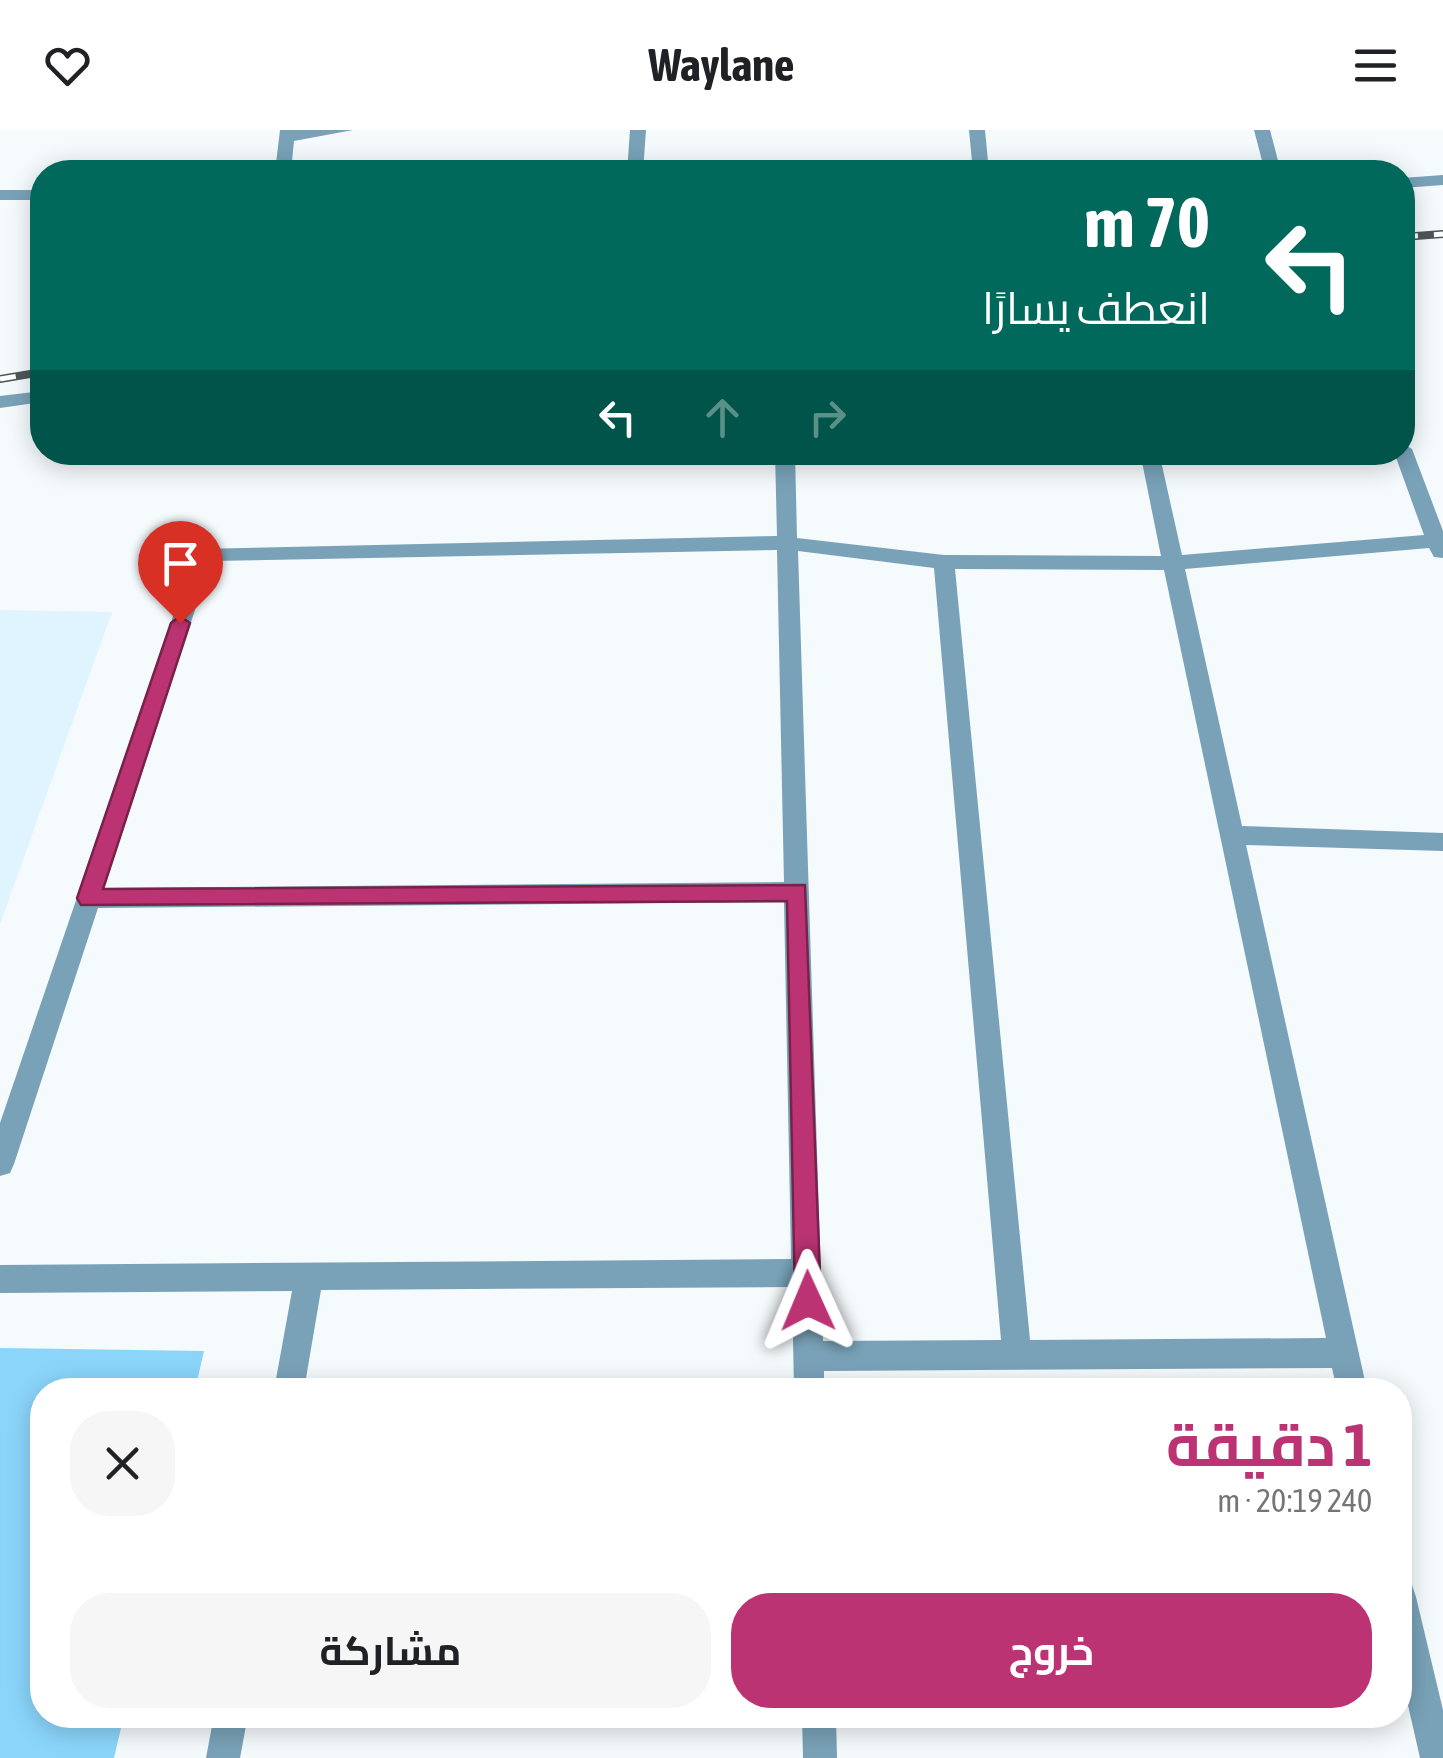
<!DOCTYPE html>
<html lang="ar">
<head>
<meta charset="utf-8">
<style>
	:root { --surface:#fff; --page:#f6f6f6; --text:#202124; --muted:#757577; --accent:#bb3372 }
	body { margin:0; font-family:"Asap Condensed",Cairo,sans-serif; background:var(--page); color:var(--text); direction:rtl; height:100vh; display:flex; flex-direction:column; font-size:38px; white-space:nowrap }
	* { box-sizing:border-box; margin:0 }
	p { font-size:32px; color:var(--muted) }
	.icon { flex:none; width:55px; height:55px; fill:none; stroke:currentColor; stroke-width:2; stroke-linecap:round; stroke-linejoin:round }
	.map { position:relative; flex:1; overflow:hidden; direction:ltr }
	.side { position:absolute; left:30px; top:1248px; width:1382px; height:350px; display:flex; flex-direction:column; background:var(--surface); border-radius:40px; box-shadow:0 5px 25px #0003; direction:rtl }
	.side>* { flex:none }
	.banner { position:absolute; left:30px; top:30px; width:1385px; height:305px; border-radius:40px; box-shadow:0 5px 25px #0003; direction:rtl; background:#00695c; color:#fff; overflow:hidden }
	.pin { position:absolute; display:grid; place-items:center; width:85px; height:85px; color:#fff; margin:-102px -42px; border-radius:50% 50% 50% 0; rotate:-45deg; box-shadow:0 0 10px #0007 }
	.pin .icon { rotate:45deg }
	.me { position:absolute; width:110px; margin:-55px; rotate:359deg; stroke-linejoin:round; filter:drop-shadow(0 0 8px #0008) }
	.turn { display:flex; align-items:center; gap:35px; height:210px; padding:0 40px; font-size:45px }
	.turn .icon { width:130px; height:130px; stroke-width:2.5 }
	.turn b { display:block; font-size:70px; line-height:85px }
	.lanes { display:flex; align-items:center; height:95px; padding:0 40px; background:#0003; justify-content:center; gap:50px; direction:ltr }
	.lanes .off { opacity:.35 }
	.round { display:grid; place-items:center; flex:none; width:105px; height:105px; border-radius:40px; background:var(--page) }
	.overview { display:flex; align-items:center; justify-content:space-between; height:170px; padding:0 40px }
	h1 { font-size:60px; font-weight:700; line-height:75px; color:var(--accent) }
	.action { display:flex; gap:20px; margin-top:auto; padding:20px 40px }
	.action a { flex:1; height:115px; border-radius:40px; background:var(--accent); color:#fff; font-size:40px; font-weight:700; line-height:115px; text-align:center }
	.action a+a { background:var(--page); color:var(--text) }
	header { display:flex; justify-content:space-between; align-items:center; height:130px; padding:0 40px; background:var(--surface); font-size:45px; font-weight:700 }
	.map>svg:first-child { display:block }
	.built { fill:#e0f4ff }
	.green { fill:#8bd5fb }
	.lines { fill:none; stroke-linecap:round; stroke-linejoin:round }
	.minor { fill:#79a2b8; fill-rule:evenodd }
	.rail-casing { stroke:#4e5659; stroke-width:8 }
	.rail { stroke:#fff; stroke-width:5; stroke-dasharray:16; stroke-linecap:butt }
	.route { fill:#bb3372; stroke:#7a214a; stroke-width:2.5 }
</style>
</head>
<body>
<header><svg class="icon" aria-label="menu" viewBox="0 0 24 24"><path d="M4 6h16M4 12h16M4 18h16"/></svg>Waylane<svg class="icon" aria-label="heart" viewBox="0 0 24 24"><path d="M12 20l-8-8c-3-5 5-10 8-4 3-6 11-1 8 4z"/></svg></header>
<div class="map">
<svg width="1443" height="1628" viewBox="0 0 1443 1628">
	<rect width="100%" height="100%" fill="#f5fafd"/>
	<path class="built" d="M0 480 112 482 0 794Z"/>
	<path class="green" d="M0 1218 204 1221 195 1260H42V1585H124L114 1628H0Z"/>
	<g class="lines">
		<path class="minor" d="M280 0H353L294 11 291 42H275Z
			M630 0H646L643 42H627Z
			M969 0H985L989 42H973Z
			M1254 0H1270L1281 42H1265Z
			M1443 45V55L1402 58V48Z
			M0 60H42V70H0Z
			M42 261V272L0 278V266Z
			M1402 313 1412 319 1443 401V428L1434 427 1429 418 1185 439 1242 696 1443 703V721L1246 715 1367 1260H1337L1332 1238 824 1241V1260H794L792 1157 321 1160 304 1260H274L292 1161 0 1163V1135L791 1129 784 772 98 778 14 1034 10 1043 0 1046V993L196 419 777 406 775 322H795L797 408 944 425 1161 426 1140 322H1159L1182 425 1424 405 1394 322H1402ZM777 420 784 752 104 758 211 431ZM798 421 934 438 1001 1210 823 1211ZM955 439 1164 440 1326 1208 1030 1210Z
			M1400 1451 1412 1455 1416 1467 1443 1580V1628H1420L1400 1540Z
			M214 1585H248L240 1628H206Z
			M802 1585H836L837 1628H803Z"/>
		<g class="rail-casing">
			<path id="rail" d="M1402 107 1443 104
				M0 249 42 242"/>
		</g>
		<use href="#rail" class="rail"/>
	</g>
	<path class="route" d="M180 486 190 493 103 759 805 755 821 1171 817 1180 808 1183 799 1180 795 1171 787 771 81 775 77 768 171 493Z"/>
</svg>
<div class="pin" style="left:180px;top:493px;background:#d93025"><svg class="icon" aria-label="arrive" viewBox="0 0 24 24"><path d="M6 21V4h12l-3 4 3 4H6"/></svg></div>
<svg class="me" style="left:808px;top:1171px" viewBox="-20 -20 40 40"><path d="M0-17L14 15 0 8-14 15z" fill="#bb3372" stroke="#fff" stroke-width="4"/></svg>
<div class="banner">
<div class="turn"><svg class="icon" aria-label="left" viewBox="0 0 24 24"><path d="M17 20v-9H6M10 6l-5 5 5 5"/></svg><div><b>70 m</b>انعطف يسارًا</div></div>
<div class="lanes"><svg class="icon" aria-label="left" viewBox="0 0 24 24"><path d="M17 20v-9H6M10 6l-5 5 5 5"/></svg><svg class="icon off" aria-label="ahead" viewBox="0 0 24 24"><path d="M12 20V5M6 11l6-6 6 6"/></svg><svg class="icon off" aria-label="right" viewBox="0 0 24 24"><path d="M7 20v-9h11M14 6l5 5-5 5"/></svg></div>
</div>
<section class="side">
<div class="overview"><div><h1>1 دقيقة</h1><p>240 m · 20:19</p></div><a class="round"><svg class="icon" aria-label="close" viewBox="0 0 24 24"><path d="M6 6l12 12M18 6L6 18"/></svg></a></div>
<div class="action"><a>خروج</a><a>مشاركة</a></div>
</section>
</div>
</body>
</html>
